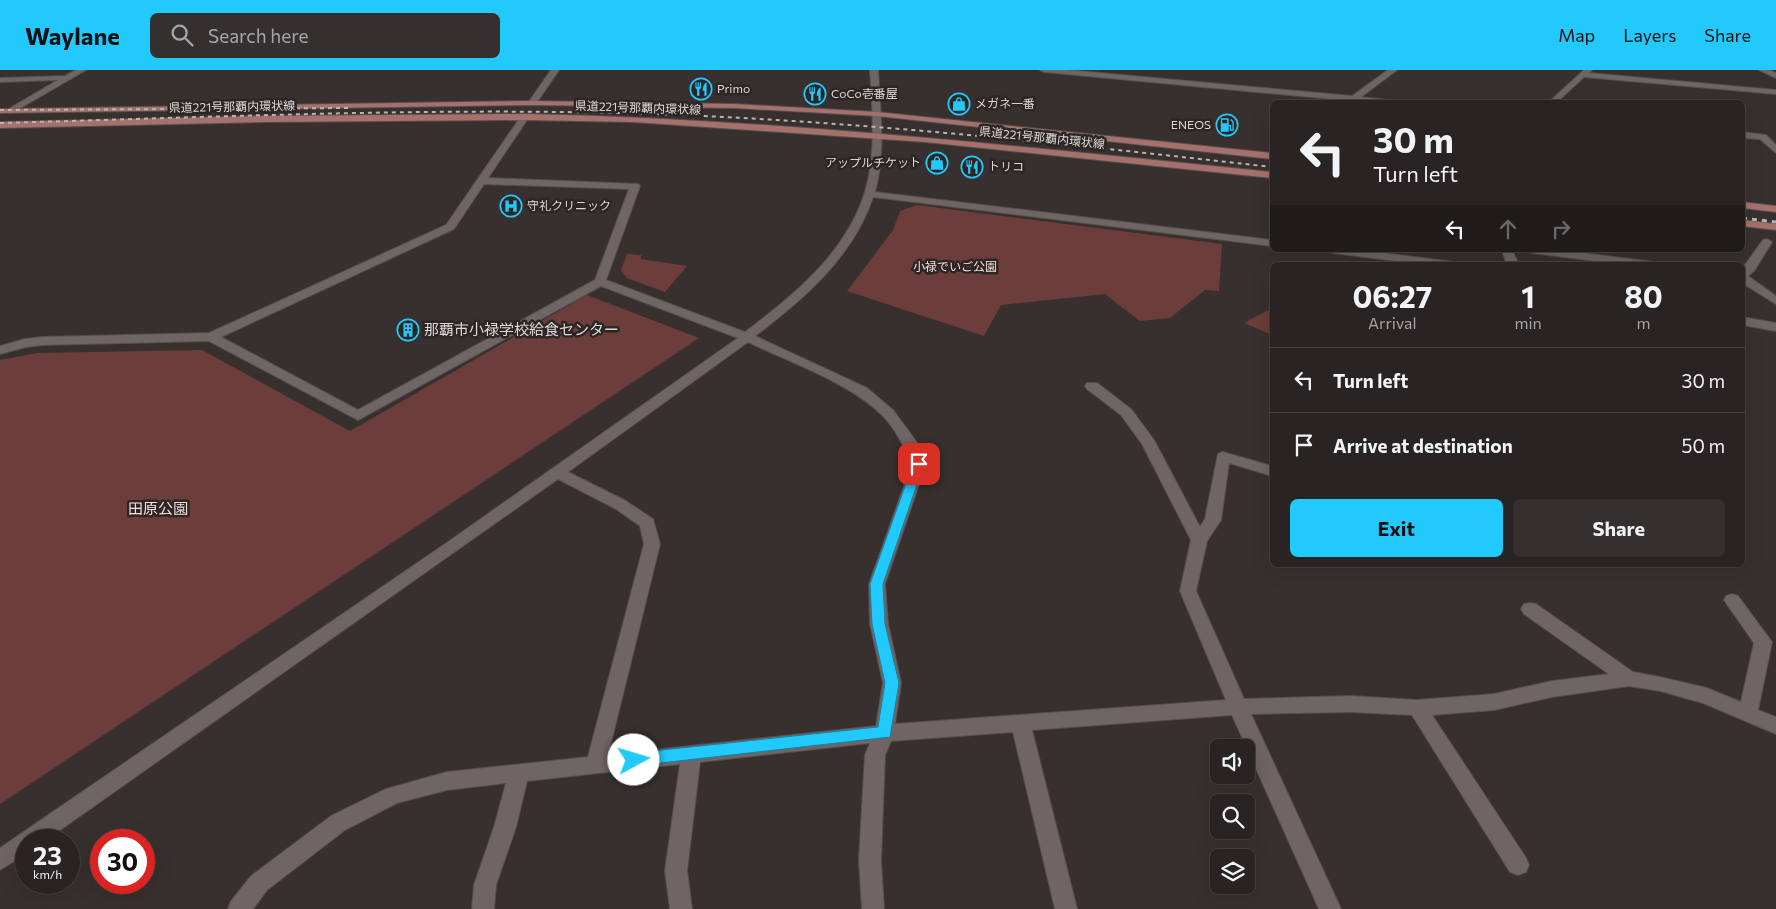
<!DOCTYPE html>
<html lang="en">
<head>
<meta charset="utf-8">
<style>
	:root { --surface:#292423; --page:#353030; --text:#f1f3f6; --muted:#a5a4a6; --line:#454141; --accent:#22c9fd }
	body { margin:0; font-family:Commissioner,"Noto Sans JP",sans-serif; background:var(--page); color:var(--text); height:100vh; display:flex; flex-direction:column; font-size:19px; white-space:nowrap }
	* { box-sizing:border-box; margin:0 }
	p { font-size:16px; color:var(--muted) }
	.icon { flex:none; width:28px; height:28px; fill:none; stroke:currentColor; stroke-width:2; stroke-linecap:round; stroke-linejoin:round }
	.map { position:relative; flex:1; overflow:hidden }
	.side { position:absolute; left:1270px; top:192px; width:475px; height:305px; display:flex; flex-direction:column; background:var(--surface); border-radius:8px; box-shadow:0 5px 20px #0002,0 0 0 1px var(--line) }
	.side>* { flex:none }
	.banner { position:absolute; left:1270px; top:30px; width:475px; height:152px; border-radius:8px; box-shadow:0 5px 20px #0002,0 0 0 1px var(--line); background:#292423; color:var(--text); overflow:hidden }
	.buttons { position:absolute; left:1210px; top:669px; display:grid; gap:10px }
	.buttons a { display:grid; place-items:center; width:45px; height:45px; border-radius:8px; background:var(--surface); box-shadow:0 5px 20px #0002,0 0 0 1px var(--line); font-size:25px }
	.speed { position:absolute; left:15px; top:759px; display:flex; gap:10px; font-size:25px; font-weight:700; text-align:center }
	.speed>* { display:grid; place-content:center; width:65px; height:65px; border-radius:50%; background:var(--surface); box-shadow:0 5px 20px #0002,0 0 0 1px var(--line); line-height:1 }
	.speed small { font-size:12px; font-weight:400 }
	.speed .limit { border:8px solid #d22; background:#fff; color:#111 }
	.pin { position:absolute; display:grid; place-items:center; width:42px; height:42px; color:#fff; margin:-21px; border-radius:10px; box-shadow:0 2px 8px #0006 }
	.me { position:absolute; width:55px; margin:-28px; rotate:84deg; stroke-linejoin:round; filter:drop-shadow(0 0 4px #0008) }
	.turn { display:flex; align-items:center; gap:18px; height:105px; padding:0 20px; font-size:22px }
	.turn .icon { width:65px; height:65px; stroke-width:2.5 }
	.turn b { display:block; font-size:35px; line-height:42px }
	.lanes { display:flex; align-items:center; height:48px; padding:0 20px; background:#0003; justify-content:center; gap:25px; direction:ltr }
	.lanes .off { opacity:.35 }
	.eta { display:flex; justify-content:space-evenly; align-items:center; height:85px; text-align:center }
	.eta b { font-size:30px; font-weight:700; line-height:35px }
	.button { display:flex; gap:10px; margin-top:auto; padding:10px 20px }
	.button a { flex:1; height:58px; border-radius:8px; background:var(--accent); color:#111; font-size:20px; font-weight:700; line-height:58px; text-align:center }
	.button a+a { background:var(--page); color:var(--text) }
	ul { padding:0; list-style:none }
	li { display:flex; align-items:center; gap:15px; height:65px; padding:0 20px; border-top:1px solid var(--line) }
	li div { flex:1 }
	li b { display:block; font-size:19px }
	li em { font-style:normal }
	header { display:flex; align-items:center; gap:30px; box-sizing:border-box; height:70px; padding:0 25px; background:var(--accent); color:#111 }
	header strong { font-size:24px }
	nav { display:flex; gap:28px; margin-inline-start:auto; font-size:18px }
	.search { width:350px; height:45px; background:var(--page); display:flex; align-items:center; gap:12px; box-sizing:border-box; padding:0 18px; border-radius:8px; color:var(--muted); font-size:19px }
	.map>svg:first-child { display:block }
	.green { fill:#6c3d3a }
	.lines { fill:none; stroke-linecap:round; stroke-linejoin:round }
	.minor-casing { stroke:#544e4d; stroke-width:2 }
	.major-casing { stroke:#544e4d; stroke-width:2 }
	.minor { fill:#6e6564; fill-rule:evenodd }
	.major { fill:#a6706c; fill-rule:evenodd }
	.rail-far1 { stroke:#b9b4b3; stroke-width:2; stroke-dasharray:4 4; stroke-linecap:butt }
	.rail { stroke:#b9b4b3; stroke-width:3; stroke-dasharray:5 5; stroke-linecap:butt }
	.route { fill:#22c9fd; stroke:#1683a4 }
	.labels { text-anchor:middle; stroke-width:5; stroke-linejoin:round; paint-order:stroke }
	.far-poi-label { font-size:12px; fill:#dcd8d7; stroke:#2d2625; text-anchor:start }
	.far-street-label { font-size:12px; fill:#dcd8d7; stroke:#2d2625 }
	.far-park-label { font-size:12px; fill:#f3dedc; stroke:#2d2625 }
	.poi-label { font-size:15px; fill:#dcd8d7; stroke:#2d2625; text-anchor:start }
	.park-label { font-size:15px; fill:#f3dedc; stroke:#2d2625 }
</style>
</head>
<body>
<header>
<strong>Waylane</strong>
<div class="search"><svg class="icon" aria-label="search" viewBox="0 0 24 24"><circle cx="10" cy="10" r="6"/><path d="M15 15l6 6"/></svg>Search here</div>
<nav><a>Map</a><a>Layers</a><a>Share</a></nav>
</header>
<div class="map">
<svg width="1776" height="839" viewBox="0 0 1776 839">
	<rect width="100%" height="100%" fill="#37302f"/>
	<path class="green" d="M917 135 1222 174 1219 221 1205 220 1170 248 1140 251 1105 224 1001 235 984 266 847 221 893 160 900 141Z
		M627 184 641 185V189L687 196 665 222 627 208 621 200Z
		M587 225 699 268 0 734V290L37 283 202 280 350 361Z
		M1272 238V265L1244 253Z"/>
	<g class="lines">
		<g class="minor-casing">
			<path id="minor" d="M76 0H86L12 43 5 41 58 10 0 12V8L65 6Z
				M551 0H559L535 35H529L528 33Z
				M870 0H878C880 40 886 82 875 122L1272 170V176L873 127C854 186 803 230 755 266L867 318 893 340 916 371 926 394 885 514 888 554 901 613 895 654 1226 630 1180 521 1191 470 1142 374 1121 345 1087 319 1085 316 1087 313H1097L1131 339 1154 370 1200 457 1205 449 1218 384 1223 382 1272 396V406L1229 393 1221 450 1207 471 1196 521 1244 629 1351 626 1417 630 1494 624 1552 611 1609 604 1524 544 1521 539 1524 534 1530 533 1536 534 1633 602 1660 607 1707 618 1741 632 1754 573 1724 530 1726 526 1732 524 1738 526 1772 572 1758 640 1776 647V664L1703 633 1660 621 1629 616 1552 627 1494 640 1432 645 1526 788 1529 795 1526 802 1518 805 1510 802 1412 645 1351 642 1251 644 1341 839H1319L1232 645 1032 660 1077 839H1055L1013 662 891 671 885 685 881 790 884 839H862L859 790 865 685 870 673 700 692 687 801 692 839H670L665 801 680 694 527 711 516 757 496 815 494 839H472L474 815 494 757 506 713 447 720 397 733 345 760 267 820 253 839H228L231 831 251 806 331 746 386 719 447 702 588 687 644 474 640 456 616 439 558 409 46 770H26V784L0 800V778L445 474 738 268 601 216 358 350 209 271 42 275 26 277 0 284V276L25 269 42 267 209 263 446 155 522 45 525 44 529 47 488 108 638 114 640 116 606 210 745 262C800 221 860 171 870 99 875 67 872 33 870 0ZM484 114 629 119 595 210 358 340 221 267 454 159ZM748 272C789 292 850 313 882 345 896 359 904 377 912 394L869 514 870 554 883 613 876 656 608 685 660 474 653 449 626 431 568 402Z
				M1040 0H1068L1352 26 1388 0H1397L1361 27 1387 30 1391 32 1353 31 1044 2Z
				M1584 0H1592L1589 3 1776 20V24L1584 7 1557 32H1549Z
				M1759 0H1769L1776 3V8Z
				M1742 62 1766 65 1776 75V83L1760 69 1742 68Z
				M1767 169 1772 172 1754 201 1748 206 1776 226V234L1742 213V199L1763 170Z
				M1328 180H1359L1454 192 1460 195H1428L1333 183Z
				M1502 180H1512L1519 195H1507Z
				M1527 180H1558L1654 192 1660 195H1627L1532 183Z
				M1742 247 1776 253V261L1742 255Z"/>
		</g>
		<g class="major-casing">
			<path id="major" d="M532 31 735 34 877 42 1272 83V89L877 46 735 38 532 35 0 43V39Z
				M525 44C775 49 1023 77 1272 102V108L925 72 633 52 525 50 267 52 0 58V52L267 46Z
				M1742 132 1776 136V142L1742 138Z
				M1742 150 1776 154V160L1742 156Z"/>
		</g>
		<use href="#minor" class="minor"/>
		<use href="#major" class="major"/>
		<path class="rail-far1" d="M0 40 352 38
			M0 53C218 47 435 37 653 44 860 51 1066 74 1272 97"/>
		<path class="rail" d="M1742 148 1776 152"/>
	</g>
	<path class="route" d="M919 391 924 394 883 514 885 554 899 613 890 667 634 696 629 694 626 690 629 685 634 683 878 657 885 613 872 554 870 514 913 394Z"/>
	<defs>
		<g id="restaurant-ring" transform="scale(1.125)"><circle r="9.5" fill="#2d2625" stroke="#22c9fd" stroke-width="1.5"/><path d="M-5-6h1v4h1v-4h1v4h1v-4h1v5L-1.5 .5V6h-2V.5L-5-1ZM5-6V6H3V1.5H1.5Q1.5-4 5-6Z" fill="#22c9fd"/></g>
		<g id="shop-ring" transform="scale(1.125)"><circle r="9.5" fill="#2d2625" stroke="#22c9fd" stroke-width="1.5"/><path d="M-5-2.5h2.3a2.7 3.5 0 0 1 5.4 0H5L5.5 6h-11ZM-1.5-2.5h3a1.5 2.3 0 0 0-3 0Z" fill="#22c9fd"/></g>
		<g id="fuel-ring" transform="scale(1.125)"><circle r="9.5" fill="#2d2625" stroke="#22c9fd" stroke-width="1.5"/><path d="M-5.5-6h7V0h2V4h1.3V-2.5L3-4.5l.8-.8L6-3V5H2.5V1h-1V6h-7ZM-4.2-4.7v3.2H.2V-4.7Z" fill="#22c9fd"/></g>
		<g id="hospital-ring" transform="scale(1.125)"><circle r="9.5" fill="#2d2625" stroke="#22c9fd" stroke-width="1.5"/><path d="M-5-5h3v3.5h4V-5h3V5h-3V1.5h-4V5h-3Z" fill="#22c9fd"/></g>
		<g id="building-ring" transform="scale(1.125)"><circle r="9.5" fill="#2d2625" stroke="#22c9fd" stroke-width="1.5"/><path d="M-4-6H4V6H1V3H-1V6H-4ZM-2.5-4.3h1.7v1.8h-1.7ZM.8-4.3h1.7v1.8H.8ZM-2.5-1h1.7V.8h-1.7ZM.8-1h1.7V.8H.8Z" fill="#22c9fd"/></g>
	</defs>
	<g fill-rule="evenodd">
		<use href="#restaurant-ring" x="701" y="19"/>
		<use href="#restaurant-ring" x="815" y="24"/>
		<use href="#shop-ring" x="959" y="34"/>
		<use href="#fuel-ring" x="1227" y="55"/>
		<use href="#shop-ring" x="937" y="93"/>
		<use href="#restaurant-ring" x="972" y="97"/>
		<use href="#hospital-ring" x="511" y="136"/>
		<use href="#building-ring" x="408" y="260"/>
	</g>
	<g class="labels">
		<g class="far-poi-label">
			<text x="717" y="23">Primo</text>
			<text x="831" y="28">CoCo壱番屋</text>
			<text x="975" y="38">メガネ一番</text>
			<text x="1211" y="59" text-anchor="end">ENEOS</text>
			<text x="921" y="97" text-anchor="end">アップルチケット</text>
			<text x="988" y="101">トリコ</text>
			<text x="527" y="140">守礼クリニック</text>
		</g>
		<g class="far-street-label">
			<text transform="translate(232 37) rotate(-1)" y="4">県道221号那覇内環状線</text>
			<text transform="translate(638 38) rotate(2)" y="4">県道221号那覇内環状線</text>
			<text transform="translate(1042 68) rotate(6)" y="4">県道221号那覇内環状線</text>
		</g>
		<g class="far-park-label">
			<text x="955" y="201">小禄でいご公園</text>
		</g>
		<g class="poi-label">
			<text x="424" y="265">那覇市小禄学校給食センター</text>
		</g>
		<g class="park-label">
			<text x="158" y="444">田原公園</text>
		</g>
	</g>
</svg>
<div class="buttons">
<a><svg class="icon" aria-label="sound" viewBox="0 0 24 24"><path d="M4 9h4l5-4v14l-5-4H4zM17 9q2 3 0 6"/></svg></a>
<a><svg class="icon" aria-label="search" viewBox="0 0 24 24"><circle cx="10" cy="10" r="6"/><path d="M15 15l6 6"/></svg></a>
<a><svg class="icon" aria-label="layers" viewBox="0 0 24 24"><path d="M12 4l9 5-9 5-9-5zM3 14l9 5 9-5"/></svg></a>
</div>
<div class="speed"><div>23<small>km/h</small></div><div class="limit">30</div></div>
<div class="pin" style="left:919px;top:394px;background:#d93025"><svg class="icon" aria-label="arrive" viewBox="0 0 24 24"><path d="M6 21V4h12l-3 4 3 4H6"/></svg></div>
<svg class="me" style="left:634px;top:690px" viewBox="-20 -20 40 40"><circle r="19" fill="#fff"/><path d="M0-13L10 11 0 6-10 11z" fill="#22c9fd"/></svg>
<div class="banner">
<div class="turn"><svg class="icon" aria-label="left" viewBox="0 0 24 24"><path d="M17 20v-9H6M10 6l-5 5 5 5"/></svg><div><b>30 m</b>Turn left</div></div>
<div class="lanes"><svg class="icon" aria-label="left" viewBox="0 0 24 24"><path d="M17 20v-9H6M10 6l-5 5 5 5"/></svg><svg class="icon off" aria-label="ahead" viewBox="0 0 24 24"><path d="M12 20V5M6 11l6-6 6 6"/></svg><svg class="icon off" aria-label="right" viewBox="0 0 24 24"><path d="M7 20v-9h11M14 6l5 5-5 5"/></svg></div>
</div>
<section class="side">
<div class="eta">
<div><b>06:27</b><p>Arrival</p></div>
<div><b>1</b><p>min</p></div>
<div><b>80</b><p>m</p></div>
</div>
<ul>
<li><svg class="icon" aria-label="left" viewBox="0 0 24 24"><path d="M17 20v-9H6M10 6l-5 5 5 5"/></svg><div><b>Turn left</b></div><em>30 m</em></li>
<li><svg class="icon" aria-label="arrive" viewBox="0 0 24 24"><path d="M6 21V4h12l-3 4 3 4H6"/></svg><div><b>Arrive at destination</b></div><em>50 m</em></li>
</ul>
<div class="button"><a>Exit</a><a>Share</a></div>
</section>
</div>
</body>
</html>
